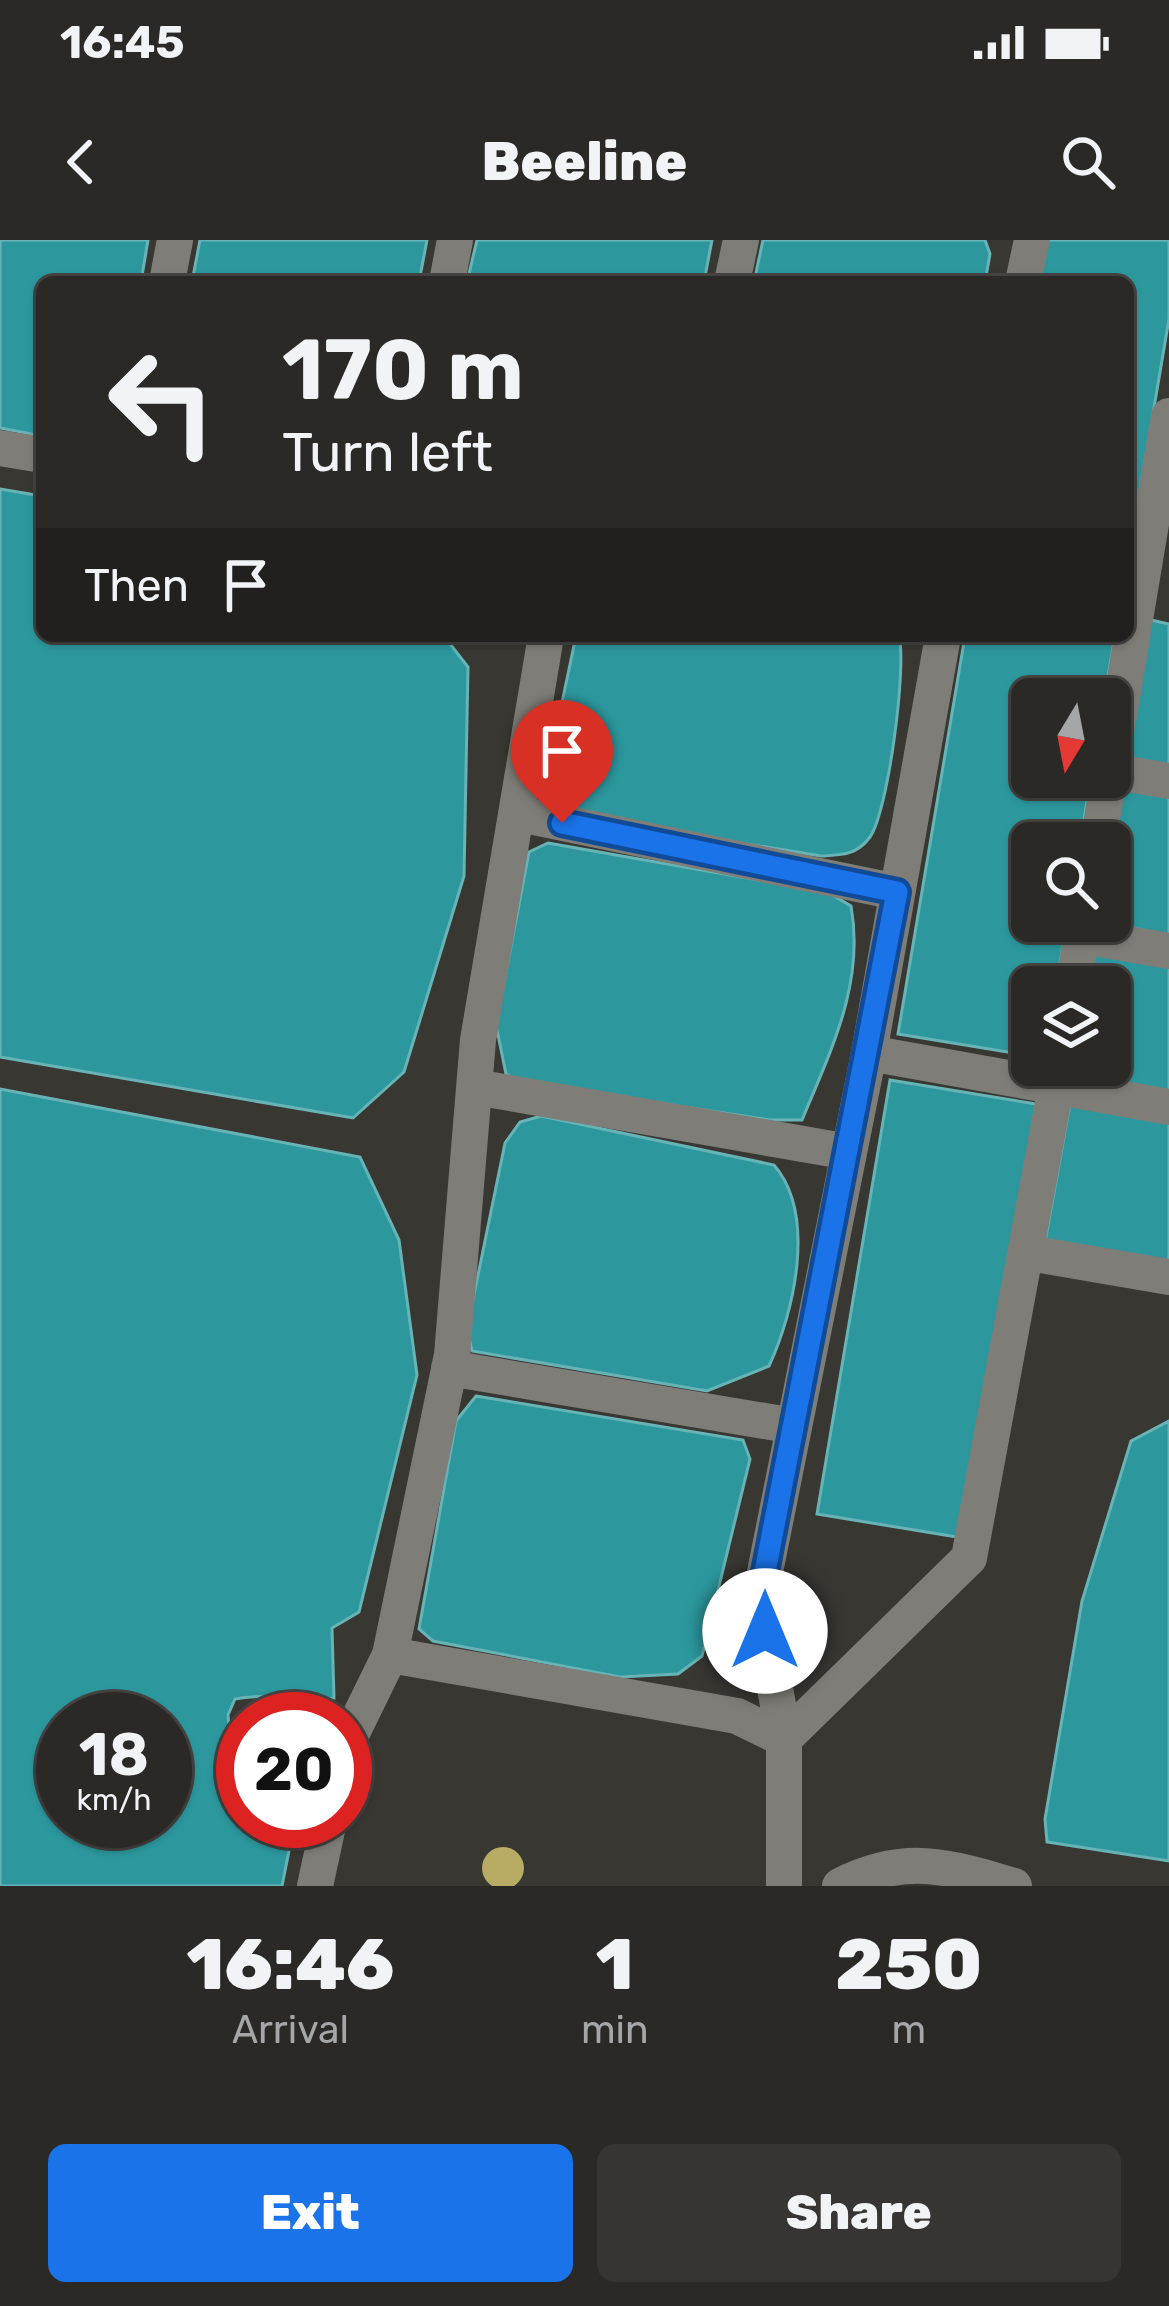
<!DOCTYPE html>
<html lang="en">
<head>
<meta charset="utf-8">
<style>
	:root { --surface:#2a2926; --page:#363532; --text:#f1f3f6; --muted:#a5a6a7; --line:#464543; --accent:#1a73e8 }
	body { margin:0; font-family:Rubik,sans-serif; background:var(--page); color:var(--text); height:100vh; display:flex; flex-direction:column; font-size:45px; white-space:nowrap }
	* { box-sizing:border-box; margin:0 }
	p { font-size:39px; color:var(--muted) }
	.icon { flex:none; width:66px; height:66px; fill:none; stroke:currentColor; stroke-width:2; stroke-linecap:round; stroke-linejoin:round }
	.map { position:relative; height:1646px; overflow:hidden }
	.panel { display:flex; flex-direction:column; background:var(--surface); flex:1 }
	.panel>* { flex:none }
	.top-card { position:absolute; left:36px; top:36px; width:1098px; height:366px; border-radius:18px; box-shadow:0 3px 9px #0004,0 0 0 3px var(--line); background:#2a2926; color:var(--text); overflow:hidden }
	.needle { width:78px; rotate:190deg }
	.buttons { position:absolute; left:1011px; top:438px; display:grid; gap:24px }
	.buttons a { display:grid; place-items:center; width:120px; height:120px; border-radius:18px; background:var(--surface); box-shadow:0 3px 9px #0004,0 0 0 3px var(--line); font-size:60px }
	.speed { position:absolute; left:36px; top:1452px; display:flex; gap:24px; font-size:60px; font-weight:700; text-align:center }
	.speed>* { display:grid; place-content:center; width:156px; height:156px; border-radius:50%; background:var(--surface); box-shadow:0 3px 9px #0004,0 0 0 3px var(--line); line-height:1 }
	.speed small { font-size:30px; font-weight:400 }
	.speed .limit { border:18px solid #d22; background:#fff; color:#111 }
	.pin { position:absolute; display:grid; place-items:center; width:102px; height:102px; color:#fff; margin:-123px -51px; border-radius:50% 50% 50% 0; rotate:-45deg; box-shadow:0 0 12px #0007 }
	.pin .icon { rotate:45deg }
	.me { position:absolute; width:132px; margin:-66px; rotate:0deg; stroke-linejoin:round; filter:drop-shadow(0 0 9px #0008) }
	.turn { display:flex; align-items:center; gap:42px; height:252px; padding:0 48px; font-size:54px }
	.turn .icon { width:156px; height:156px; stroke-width:2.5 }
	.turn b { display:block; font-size:84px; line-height:102px }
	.then { display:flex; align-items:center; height:114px; padding:0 48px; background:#0003; gap:24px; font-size:45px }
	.eta { display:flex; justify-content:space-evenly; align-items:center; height:204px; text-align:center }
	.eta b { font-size:72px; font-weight:800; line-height:84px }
	.action { display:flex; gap:24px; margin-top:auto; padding:24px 48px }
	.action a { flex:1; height:138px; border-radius:18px; background:var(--accent); color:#fff; font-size:48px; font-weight:800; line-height:138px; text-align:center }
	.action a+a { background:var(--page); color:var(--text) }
	.status { display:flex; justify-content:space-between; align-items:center; height:84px; padding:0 60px; background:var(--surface); direction:ltr }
	.status svg { height:33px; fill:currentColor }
	header { display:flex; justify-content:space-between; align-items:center; height:156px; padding:0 48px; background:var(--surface); font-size:54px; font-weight:800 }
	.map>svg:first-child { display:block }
	.water { fill:#2c989e; stroke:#67b3b6; stroke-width:3; fill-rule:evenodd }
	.building { fill:#b8ab63 }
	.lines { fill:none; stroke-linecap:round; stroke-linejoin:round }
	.minor { stroke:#7e7d77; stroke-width:36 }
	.route-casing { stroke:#114b97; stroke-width:30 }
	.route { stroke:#1a73e8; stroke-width:21 }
</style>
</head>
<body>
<div class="status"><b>16:45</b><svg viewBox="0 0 49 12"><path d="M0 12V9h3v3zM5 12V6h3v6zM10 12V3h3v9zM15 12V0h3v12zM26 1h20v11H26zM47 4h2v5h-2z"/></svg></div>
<header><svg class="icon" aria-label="back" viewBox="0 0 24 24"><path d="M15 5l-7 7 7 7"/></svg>Beeline<svg class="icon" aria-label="search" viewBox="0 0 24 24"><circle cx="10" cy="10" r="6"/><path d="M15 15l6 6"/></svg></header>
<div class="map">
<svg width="1169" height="1646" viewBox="0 0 1169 1646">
	<rect width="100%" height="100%" fill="#383732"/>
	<path class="water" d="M0 0H148L141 42H42V196L0 188Z
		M200 0H427L419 42H192Z
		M477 0H712L704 42H467Z
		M763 0H985L990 14 985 42H754Z
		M1046 0H1169V79L1128 321V42H1039Z
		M0 249 42 256V396H444L468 427 464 636 404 832 353 878 0 817Z
		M1151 380 1169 384V526L1126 519Z
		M576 396H899C907 426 888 572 870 597 857 615 842 615 821 616L613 582 559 562 552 510Z
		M965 396H1115L1104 459H1032V537H1091L1080 603H1032V681H1067L1056 747H1032V816L898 794Z
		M1121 544 1169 553V695L1097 681H1110V608Z
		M548 603 827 652 851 666C865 743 831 810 802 880H770L520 842 506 834 496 785 529 612Z
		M1095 703 1169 716V859L1071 842 1074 825H1110V747H1087Z
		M890 840 1036 864 963 1298 817 1274Z
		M0 849 360 917 399 1000 417 1135 359 1372 332 1388 334 1458C300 1463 269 1452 235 1459L228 1475 230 1496 243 1506V1581H295L282 1646H0ZM63 1479H165V1581H63Z
		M1070 864 1169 881V1024L1045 1002Z
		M541 876 774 925C817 975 794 1072 769 1126L707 1151 472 1111 467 1089 505 903 520 882Z
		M476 1156 743 1200 750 1219 702 1416 678 1434 620 1437 433 1401 419 1389 456 1181Z
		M1169 1181V1621L1047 1602 1045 1579 1082 1361 1131 1201Z"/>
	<path class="building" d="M482 1628a21 21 0 1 1 42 0a21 21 0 1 1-42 0Z"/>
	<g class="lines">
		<path class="minor" d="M167 42 175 0
			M447 42 455 0
			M732 42 741 0
			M1023 42 1032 0
			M0 208 42 215
			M1110 529 1169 176
			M1110 531 1169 541
			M520 574 897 652
			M1098 603 1109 537
			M1082 696 1169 711
			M1073 747 1084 681
			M869 813 1169 867
			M475 847 849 912
			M1029 1013 1169 1037
			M449 1128 794 1186
			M390 1415 452 1115 478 800 546 396
			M784 1499 765 1391 764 1337 869 813 943 396
			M345 1507 390 1415 737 1476 784 1499
			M315 1646 329 1581
			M784 1646V1499L969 1318 1060 825
			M840 1646C904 1613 948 1626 1014 1646"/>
	</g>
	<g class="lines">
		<g class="route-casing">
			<path id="route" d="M562 583 897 652 764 1337 765 1391"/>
		</g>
		<use href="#route" class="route"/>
	</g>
</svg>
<div class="buttons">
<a><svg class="needle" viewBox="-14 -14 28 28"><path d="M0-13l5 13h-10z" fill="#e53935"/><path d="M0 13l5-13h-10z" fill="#a5a6a7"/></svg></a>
<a><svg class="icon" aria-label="search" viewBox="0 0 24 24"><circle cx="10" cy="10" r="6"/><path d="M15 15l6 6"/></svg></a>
<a><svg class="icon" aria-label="layers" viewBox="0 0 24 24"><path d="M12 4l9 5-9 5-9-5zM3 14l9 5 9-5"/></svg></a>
</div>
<div class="speed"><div>18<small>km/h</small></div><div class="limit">20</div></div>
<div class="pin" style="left:562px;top:583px;background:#d93025"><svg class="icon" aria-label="arrive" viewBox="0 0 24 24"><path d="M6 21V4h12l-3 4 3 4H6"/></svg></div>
<svg class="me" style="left:765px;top:1391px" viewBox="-20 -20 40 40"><circle r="19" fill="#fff"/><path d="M0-13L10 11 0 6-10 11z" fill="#1a73e8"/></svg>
<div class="top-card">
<div class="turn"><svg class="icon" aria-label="left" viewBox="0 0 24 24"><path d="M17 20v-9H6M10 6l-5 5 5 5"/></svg><div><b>170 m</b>Turn left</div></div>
<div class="then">Then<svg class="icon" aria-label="arrive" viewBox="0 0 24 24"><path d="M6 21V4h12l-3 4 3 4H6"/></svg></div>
</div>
</div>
<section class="panel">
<div class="eta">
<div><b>16:46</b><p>Arrival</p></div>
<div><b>1</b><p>min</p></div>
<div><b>250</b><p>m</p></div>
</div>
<div class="action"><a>Exit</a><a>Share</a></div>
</section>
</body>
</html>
